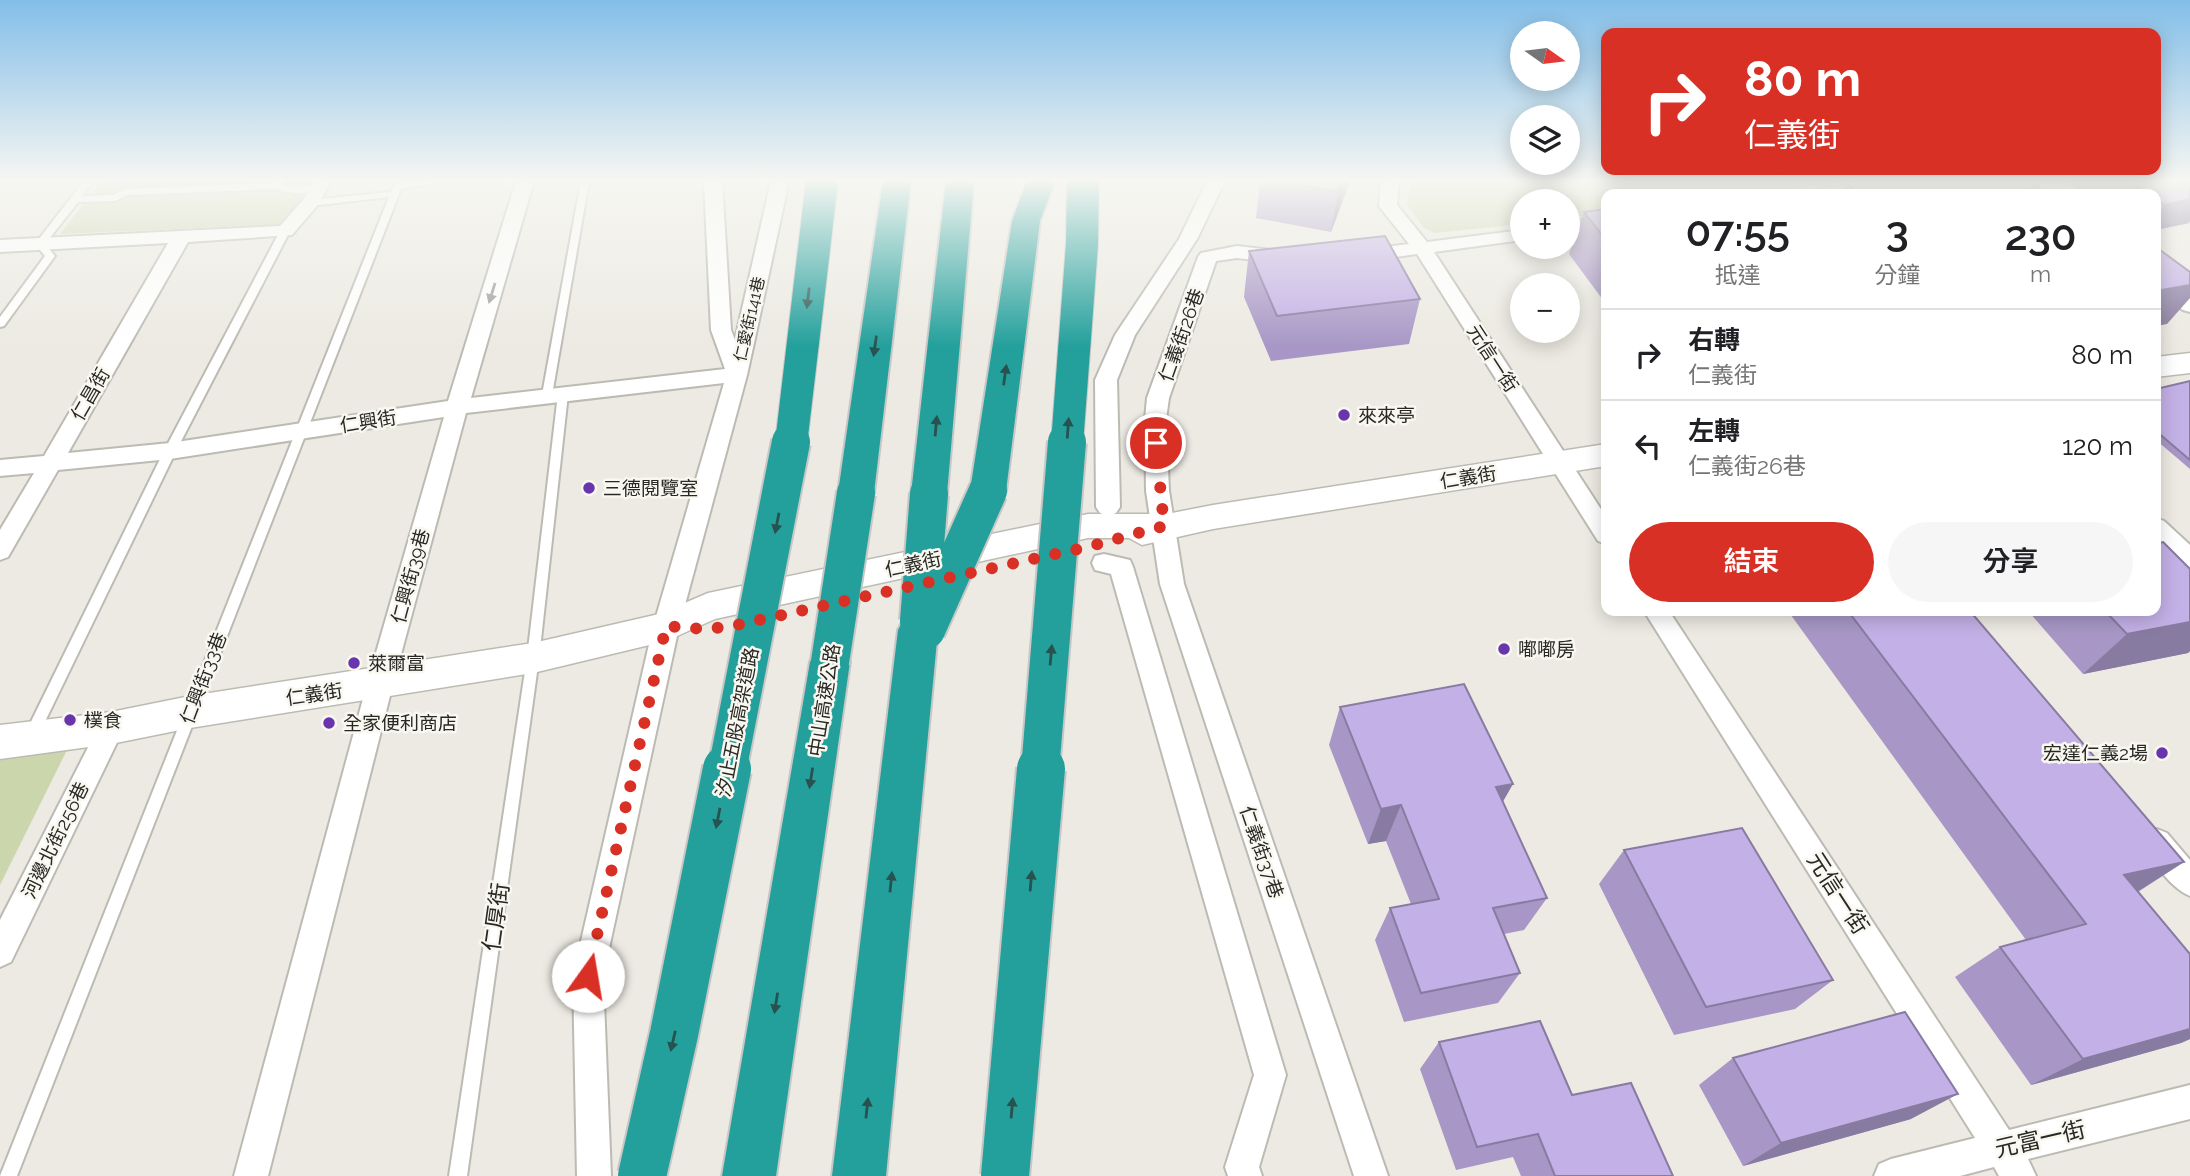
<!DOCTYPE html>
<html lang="zh-TW">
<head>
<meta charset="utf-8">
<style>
	:root { --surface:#fff; --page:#f6f6f6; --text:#202124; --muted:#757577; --line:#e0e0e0; --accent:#d93025 }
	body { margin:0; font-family:Raleway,"Noto Sans TC",sans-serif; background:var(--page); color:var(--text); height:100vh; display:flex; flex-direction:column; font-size:26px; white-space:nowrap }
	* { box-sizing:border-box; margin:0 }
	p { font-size:23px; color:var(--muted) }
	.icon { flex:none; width:38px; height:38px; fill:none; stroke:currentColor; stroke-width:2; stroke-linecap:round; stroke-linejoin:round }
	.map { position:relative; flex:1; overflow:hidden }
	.details { position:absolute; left:1601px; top:189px; width:560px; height:427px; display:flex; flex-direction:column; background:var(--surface); border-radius:14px; box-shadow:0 4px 18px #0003 }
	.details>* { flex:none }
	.hud { position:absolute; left:1601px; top:28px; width:560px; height:147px; border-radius:14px; box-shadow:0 4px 18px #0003; background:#d93025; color:#fff; overflow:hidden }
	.needle { width:46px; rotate:104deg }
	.controls { position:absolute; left:1510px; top:21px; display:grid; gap:14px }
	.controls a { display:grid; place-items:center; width:70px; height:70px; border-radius:50%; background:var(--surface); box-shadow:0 4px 18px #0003; font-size:35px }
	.pin { position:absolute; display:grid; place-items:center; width:60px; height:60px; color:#fff; margin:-30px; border:4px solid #fff; border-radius:50%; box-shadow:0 2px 7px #0007 }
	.me { position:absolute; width:77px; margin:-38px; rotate:13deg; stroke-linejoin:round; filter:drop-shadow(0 0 5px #0008) }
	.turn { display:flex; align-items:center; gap:24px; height:147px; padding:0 28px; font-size:32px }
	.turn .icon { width:91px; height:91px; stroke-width:2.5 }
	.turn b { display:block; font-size:49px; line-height:60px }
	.eta { display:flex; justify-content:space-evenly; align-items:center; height:119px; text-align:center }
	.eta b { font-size:42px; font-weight:600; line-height:49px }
	.action { display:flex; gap:14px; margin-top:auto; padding:14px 28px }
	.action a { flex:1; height:80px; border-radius:42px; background:var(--accent); color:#fff; font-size:28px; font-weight:600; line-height:80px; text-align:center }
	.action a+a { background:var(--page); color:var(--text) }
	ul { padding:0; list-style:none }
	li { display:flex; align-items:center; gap:21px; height:91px; padding:0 28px; border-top:2px solid var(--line) }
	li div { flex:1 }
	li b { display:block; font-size:26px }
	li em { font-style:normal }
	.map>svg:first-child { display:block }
	.green { fill:#ccd6ac }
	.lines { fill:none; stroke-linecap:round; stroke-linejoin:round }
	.lane-casing { stroke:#bcbbb3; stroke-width:4 }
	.street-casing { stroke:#bcbbb3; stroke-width:4 }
	.secondary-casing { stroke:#bcbbb3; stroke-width:3 }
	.highway-casing { stroke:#c7c7c6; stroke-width:4 }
	.lane { fill:#fff; fill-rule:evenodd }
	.street { fill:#fff; fill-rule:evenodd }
	.secondary { fill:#fff; fill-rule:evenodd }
	.highway { fill:#24a09c; fill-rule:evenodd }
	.highway-bridge-far2-casing { stroke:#c7c7c6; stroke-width:34; stroke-linecap:butt }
	.highway-bridge-far1-casing { stroke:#c7c7c6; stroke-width:42; stroke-linecap:butt }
	.highway-bridge-casing { stroke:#c7c7c6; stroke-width:52; stroke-linecap:butt }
	.highway-bridge-far2 { stroke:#24a09c; stroke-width:32 }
	.highway-bridge-far1 { stroke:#24a09c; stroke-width:38 }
	.highway-bridge { stroke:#24a09c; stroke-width:48 }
	.wall { fill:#a897c6 }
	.shaded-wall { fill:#887ba1 }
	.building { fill:#c3b0e6; stroke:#887ba1; stroke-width:2 }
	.oneway { fill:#9f9e9d }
	.oneway2 { fill:#27524f }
	.route { stroke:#d93025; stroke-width:12; stroke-dasharray:0 21.6 }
	.poi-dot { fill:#6835ad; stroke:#f9f8f0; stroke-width:2.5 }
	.labels { text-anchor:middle; stroke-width:5; stroke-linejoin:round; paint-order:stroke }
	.far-street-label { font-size:16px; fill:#292825; stroke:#f9f8f0 }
	.street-label { font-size:19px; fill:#292825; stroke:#f9f8f0 }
	.poi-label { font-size:19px; fill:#292825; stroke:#f9f8f0; text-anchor:start }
	.near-street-label { font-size:23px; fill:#292825; stroke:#f9f8f0 }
</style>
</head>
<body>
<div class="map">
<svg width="2190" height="1176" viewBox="0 0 2190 1176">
	<rect width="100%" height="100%" fill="#eceae2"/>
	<path class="green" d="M102 181H313L288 224 60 234Z
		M1411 181H1848L1750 194H1606V213L1568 218V201H1522V224L1435 233 1424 228 1407 204Z
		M67 750 0 885V760Z"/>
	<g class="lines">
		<g class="lane-casing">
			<path id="lane" d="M84 181H93L82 196 113 195 125 189 273 183 276 181H286L282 185C295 189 311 183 322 189 309 196 289 193 275 189L127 195 115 201 78 202 45 244 55 256 4 326 0 327V317L45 256 35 244Z
				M396 181H404V183L436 181 432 184 401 189 17 1176H0L389 197 310 206 305 203 310 200 391 192Z
				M581 181H589L552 395 547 399 542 395Z
				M285 228 290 231 176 451 37 738 32 740 27 738 25 734 164 451 280 231Z
				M563 390 568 394 539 658 467 1176H449L527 658 558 394Z"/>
		</g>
		<g class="street-casing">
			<path id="street" d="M314 181H332L316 207 292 235 188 242 68 453 170 443 448 401 516 181H534L471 398 725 369 711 330 704 181H722L731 330 735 340 771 181H789L747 375 679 627 603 976 611 1176H577L573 976 653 627 724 383 466 413 393 684 268 1176H234L367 684 444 417 170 459 58 470 8 557 0 560V530L34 473 0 476V460L44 456 168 243 0 252V240L280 226 303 200Z
				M1207 181H1225L1197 239 1135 335 1117 380 1120 507 1116 513 1108 516 1100 513 1096 507 1095 380 1115 335 1179 239Z
				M1381 181H1399L1397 205 1427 242 1522 230V240L1434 252 1606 517V544L1598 541 1417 254 1360 262 1351 256 1360 250 1409 244 1379 206Z
				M1879 181H1929C1917 194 1833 195 1813 194L1822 189Z
				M1606 217V228L1568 234V222Z
				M1237 246 1282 251 1292 257 1282 263 1237 258 1216 261 1169 398 1166 419 1169 491 1184 584 1388 1176H1354L1160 584 1146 491 1145 419 1147 398 1198 257 1201 253Z
				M2156 276 2190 297V312L2183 310 2156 291Z
				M2156 518 2164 521 2190 545V568L2182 565 2156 541Z
				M1104 554 1130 560 1133 567 1286 1075 1259 1167 1262 1176H1228L1225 1167 1254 1075 1111 574 1095 570 1092 563 1095 556Z
				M1644 611H1669L2009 1130 2190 1085V1119L2028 1159 2036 1176H1999L1994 1167 1960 1176H1874L1879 1164 1891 1159 1975 1138Z
				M111 717 120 720 124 728 11 962 0 967V920L102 720Z
				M2157 829 2167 833 2190 860V896C2171 888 2151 861 2143 842L2147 833Z"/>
		</g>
		<g class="secondary-casing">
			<path id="secondary" d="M2190 353V373L2156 377V357Z
				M1606 444V466L1213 529 1142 545 1129 538H1088L715 619 666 641 533 673 190 728 111 744 0 759V725L111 712 190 696 533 643 659 614 708 593 1088 514H1167L1213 505Z"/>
		</g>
		<g class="highway-casing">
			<path id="highway" d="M883 181H911L874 493 869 502 856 506 843 502 838 493Z
				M946 181H974L947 494 942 503 929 507 916 503 911 494Z
				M1027 181H1055L1040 221 1006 491 1001 500 988 504 975 500 970 491 1012 221Z
				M918 614 932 619 938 630 886 1176H832L898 630 904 619Z
				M830 646 844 650 850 662 776 1176H722L810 662 816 650Z"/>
		</g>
		<use href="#lane" class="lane"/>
		<use href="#street" class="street"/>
		<use href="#secondary" class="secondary"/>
		<use href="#highway" class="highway"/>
		<g class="highway-bridge-far2-casing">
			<path id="highway-bridge-far2" d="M791 444 822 181
				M1067 444 1082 244 1083 181"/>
		</g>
		<g class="highway-bridge-far1-casing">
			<path id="highway-bridge-far1" d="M919 621 929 494
				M926 630 988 491
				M830 662 856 493
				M727 771 791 442
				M1040 771 1067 442"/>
		</g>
		<g class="highway-bridge-casing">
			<path id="highway-bridge" d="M642 1176 674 1034 727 769
				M1005 1176 1041 769"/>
		</g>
		<use href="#highway-bridge-far2" class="highway-bridge-far2"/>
		<use href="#highway-bridge-far1" class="highway-bridge-far1"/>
		<use href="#highway-bridge" class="highway-bridge"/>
	</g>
	<path class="wall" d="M105 181H213L108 185Z
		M1260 181H1350L1331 232 1256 218Z
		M2065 181H2190L2189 223 2156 230V194H2084Z
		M1846 182 2040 187 2035 194H1839Z
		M1606 209V304L1569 254 1584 212Z
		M1249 251 1420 299 1409 344 1271 361 1244 297Z
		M2190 381V469L2156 440V389Z
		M2190 569V651L2188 653 2083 674 2028 611H2156Z
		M1788 611H1970L2184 862 2138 892 2190 954V1039L2181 1043 2031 1085 1955 977 2000 947 2026 940Z
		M1340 707 1503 802 1547 898 1524 930 1504 934 1520 973 1498 1003 1404 1022 1375 940 1390 908 1411 904 1386 841 1368 844 1329 745Z
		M1624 850 1833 980 1795 1009 1674 1035 1599 884Z
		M1439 1042 1572 1095 1673 1176H1521L1513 1157 1456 1170 1420 1069Z
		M1733 1058 1911 1119 1743 1166 1699 1085Z"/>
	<path class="shaded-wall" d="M1342 181H1350L1331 232 1338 192Z
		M2190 199V221L2189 223 2156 230V216L2165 205Z
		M2190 285V298L2167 324 2156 326V291Z
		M2190 622V651L2188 653 2083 674 2127 634Z
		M1513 784 1493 819 1496 787Z
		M1401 805 1386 841 1368 844 1381 809Z
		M2184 862 2132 895 2124 875Z
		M2190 1029V1039L2181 1043 2031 1085 2083 1059Z
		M1958 1094 1911 1119 1743 1166 1781 1143Z"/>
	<path class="building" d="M1277 181H1342L1338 192Z
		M1858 181H2032L2040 187 2020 190 2025 194H1858L1846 182Z
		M2128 181H2190V199L2165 205 2156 199V194H2148Z
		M1606 209V240L1584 212Z
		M1385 236 1420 299 1277 316 1249 251Z
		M2156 247 2190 272V285L2156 291Z
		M2190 381V460L2156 431V389Z
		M2163 542 2190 569V622L2127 634 2105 611H2156V544Z
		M1848 611H1970L2184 862 2124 875 2190 954V1029L2083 1059 2000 947 2086 924Z
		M1464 684 1513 784 1496 787 1547 898 1493 908 1520 973 1421 993 1390 908 1439 899 1401 805 1381 809 1340 707Z
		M1742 828 1833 980 1706 1007 1624 850Z
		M1905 1012 1958 1094 1781 1143 1733 1058Z
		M1540 1021 1572 1095 1631 1083 1673 1176H1555L1538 1134 1477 1147 1439 1042Z"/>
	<defs><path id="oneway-solid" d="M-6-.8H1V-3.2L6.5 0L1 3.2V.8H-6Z" transform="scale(1.75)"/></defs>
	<use class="oneway" href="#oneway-solid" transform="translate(492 293) rotate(107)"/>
	<g class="oneway2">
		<use href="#oneway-solid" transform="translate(808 298) rotate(97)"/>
		<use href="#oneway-solid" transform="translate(875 346) rotate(98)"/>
		<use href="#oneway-solid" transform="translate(1005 375) rotate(-82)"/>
		<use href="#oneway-solid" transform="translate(936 426) rotate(-85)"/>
		<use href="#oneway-solid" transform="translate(1068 428) rotate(-86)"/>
		<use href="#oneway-solid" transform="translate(777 523) rotate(101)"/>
		<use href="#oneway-solid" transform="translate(1051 655) rotate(-85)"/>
		<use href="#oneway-solid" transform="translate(811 778) rotate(99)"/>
		<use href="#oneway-solid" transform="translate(718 818) rotate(101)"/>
		<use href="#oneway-solid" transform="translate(1031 881) rotate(-85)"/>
		<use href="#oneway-solid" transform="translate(891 882) rotate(-84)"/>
		<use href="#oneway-solid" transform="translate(776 1003) rotate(99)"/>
		<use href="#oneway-solid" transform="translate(673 1041) rotate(103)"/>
		<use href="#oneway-solid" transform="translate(867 1108) rotate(-84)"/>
		<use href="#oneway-solid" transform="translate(1012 1108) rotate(-85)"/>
	</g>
	<linearGradient id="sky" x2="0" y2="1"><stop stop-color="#83bee8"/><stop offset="0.52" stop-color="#f6f6f2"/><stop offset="1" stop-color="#f6f6f2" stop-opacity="0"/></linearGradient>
	<rect width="2190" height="346" fill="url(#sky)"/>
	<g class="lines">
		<path class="route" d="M588 976 666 626 704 629 728 627 1087 547 1164 526 1156 443"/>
	</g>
	<g class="poi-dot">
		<circle cx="1344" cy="415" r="7"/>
		<circle cx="589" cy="488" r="7"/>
		<circle cx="1504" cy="649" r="7"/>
		<circle cx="354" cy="663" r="7"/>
		<circle cx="70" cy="720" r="7"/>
		<circle cx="329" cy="723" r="7"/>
		<circle cx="2162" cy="753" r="7"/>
	</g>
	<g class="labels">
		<g class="far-street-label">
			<text transform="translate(749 319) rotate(-77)" y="6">仁愛街141巷</text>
		</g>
		<g class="street-label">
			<text transform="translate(1181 335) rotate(-70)" y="7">仁義街26巷</text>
			<text transform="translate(1493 358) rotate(57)" y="7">元信一街</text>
			<text transform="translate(90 394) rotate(-60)" y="7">仁昌街</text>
			<text transform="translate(368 421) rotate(-9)" y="7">仁興街</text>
			<text transform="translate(1468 477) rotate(-9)" y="7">仁義街</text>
			<text transform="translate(913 564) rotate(-12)" y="7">仁義街</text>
			<text transform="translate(410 576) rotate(-75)" y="7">仁興街39巷</text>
			<text transform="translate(203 678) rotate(-69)" y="7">仁興街33巷</text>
			<text transform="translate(314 694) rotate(-8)" y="7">仁義街</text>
			<text transform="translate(824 700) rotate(-81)" y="7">中山高速公路</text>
			<text transform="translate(737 722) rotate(-79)" y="7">汐止五股高架道路</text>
			<text transform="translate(55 840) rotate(-64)" y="7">河邊北街256巷</text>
			<text transform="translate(1262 852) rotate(71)" y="7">仁義街37巷</text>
		</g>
		<g class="poi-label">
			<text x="1358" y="422">來來亭</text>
			<text x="603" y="495">三德閱覽室</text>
			<text x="1518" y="656">嘟嘟房</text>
			<text x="368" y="670">萊爾富</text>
			<text x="84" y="727">樸食</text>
			<text x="343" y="730">全家便利商店</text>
			<text x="2148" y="760" text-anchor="end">宏達仁義2場</text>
		</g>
		<g class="near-street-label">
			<text transform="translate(1838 893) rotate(57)" y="8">元信一街</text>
			<text transform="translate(496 917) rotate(-82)" y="8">仁厚街</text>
			<text transform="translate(2040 1139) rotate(-13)" y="8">元富一街</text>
		</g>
	</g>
</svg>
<div class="controls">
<a><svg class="needle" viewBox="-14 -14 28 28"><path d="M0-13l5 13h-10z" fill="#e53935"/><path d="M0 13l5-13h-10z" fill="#757577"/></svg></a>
<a><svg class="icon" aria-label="layers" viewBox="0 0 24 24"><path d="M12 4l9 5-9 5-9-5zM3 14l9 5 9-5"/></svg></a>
<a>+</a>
<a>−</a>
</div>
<div class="pin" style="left:1156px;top:443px;background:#d93025"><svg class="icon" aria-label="arrive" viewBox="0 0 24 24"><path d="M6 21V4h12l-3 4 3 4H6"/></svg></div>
<svg class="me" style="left:588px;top:976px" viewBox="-20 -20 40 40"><circle r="19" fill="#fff"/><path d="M0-13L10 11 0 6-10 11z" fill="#d93025"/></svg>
<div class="hud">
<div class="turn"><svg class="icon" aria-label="right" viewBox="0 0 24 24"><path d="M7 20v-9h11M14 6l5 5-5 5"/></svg><div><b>80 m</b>仁義街</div></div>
</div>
<section class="details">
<div class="eta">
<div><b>07:55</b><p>抵達</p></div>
<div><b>3</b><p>分鐘</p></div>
<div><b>230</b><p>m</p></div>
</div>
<ul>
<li><svg class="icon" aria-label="right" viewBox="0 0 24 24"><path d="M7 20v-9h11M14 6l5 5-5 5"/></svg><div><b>右轉</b><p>仁義街</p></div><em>80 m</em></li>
<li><svg class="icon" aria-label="left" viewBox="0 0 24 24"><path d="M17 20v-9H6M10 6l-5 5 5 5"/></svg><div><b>左轉</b><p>仁義街26巷</p></div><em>120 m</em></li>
</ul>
<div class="action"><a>結束</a><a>分享</a></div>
</section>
</div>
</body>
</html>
